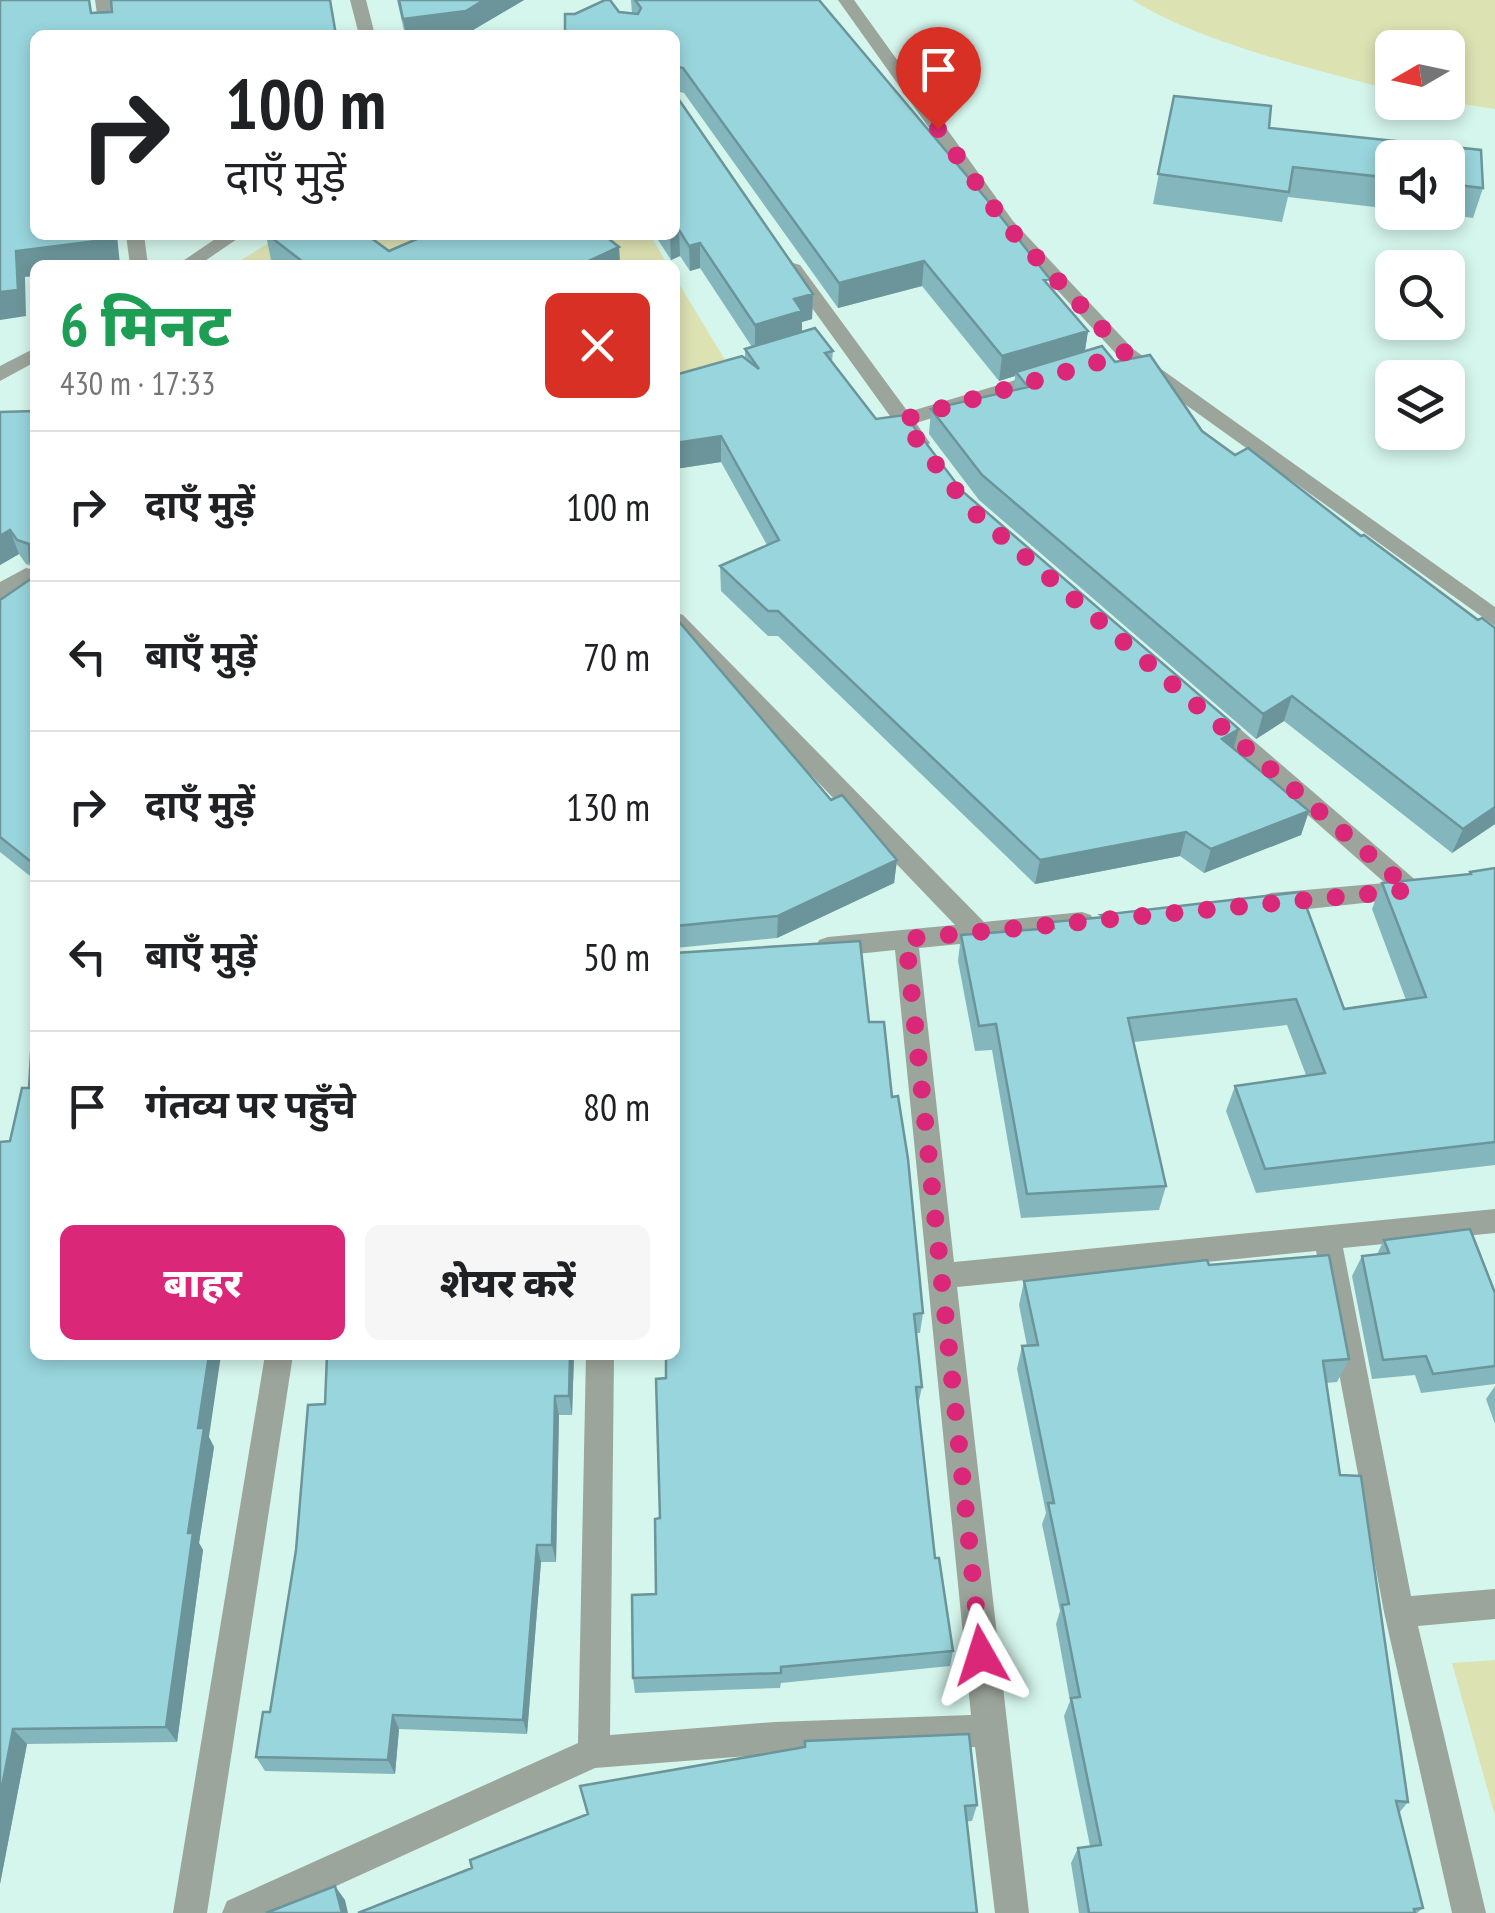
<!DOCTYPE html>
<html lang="hi">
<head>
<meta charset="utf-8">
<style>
	:root { --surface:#fff; --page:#f6f6f6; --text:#202124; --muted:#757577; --line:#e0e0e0; --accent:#db2777 }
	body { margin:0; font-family:"PT Sans Narrow","Noto Sans Devanagari",sans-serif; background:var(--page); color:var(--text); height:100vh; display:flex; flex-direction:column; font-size:38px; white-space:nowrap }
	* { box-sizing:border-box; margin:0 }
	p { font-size:32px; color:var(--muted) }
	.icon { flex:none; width:55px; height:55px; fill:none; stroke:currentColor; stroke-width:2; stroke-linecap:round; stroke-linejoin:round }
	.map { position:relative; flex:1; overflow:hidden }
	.sheet { position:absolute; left:30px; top:260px; width:650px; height:1100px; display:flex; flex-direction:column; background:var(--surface); border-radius:15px; box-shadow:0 5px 15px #0003 }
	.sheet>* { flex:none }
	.banner { position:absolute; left:30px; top:30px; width:650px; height:210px; border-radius:15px; box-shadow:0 5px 15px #0003; background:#fff; color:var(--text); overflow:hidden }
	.needle { width:65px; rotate:261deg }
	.buttons { position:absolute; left:1375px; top:30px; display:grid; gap:20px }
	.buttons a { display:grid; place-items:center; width:90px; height:90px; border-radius:15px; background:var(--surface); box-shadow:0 5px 15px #0003; font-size:50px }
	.pin { position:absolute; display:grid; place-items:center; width:85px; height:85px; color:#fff; margin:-102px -42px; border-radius:50% 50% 50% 0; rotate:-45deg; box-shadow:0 0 10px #0007 }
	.pin .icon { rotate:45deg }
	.me { position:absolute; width:110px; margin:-55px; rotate:354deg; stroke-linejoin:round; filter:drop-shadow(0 0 8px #0008) }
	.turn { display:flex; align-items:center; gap:35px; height:210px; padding:0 30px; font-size:45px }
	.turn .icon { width:130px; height:130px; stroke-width:2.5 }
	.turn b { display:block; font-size:70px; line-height:85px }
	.round { display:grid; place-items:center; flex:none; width:105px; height:105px; border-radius:15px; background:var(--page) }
	.overview { display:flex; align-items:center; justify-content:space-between; height:170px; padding:0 30px }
	h1 { font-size:60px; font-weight:800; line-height:75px; color:#1e9e55 }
	.primary-button { display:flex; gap:20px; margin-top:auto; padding:20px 30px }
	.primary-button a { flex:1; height:115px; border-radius:15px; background:var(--accent); color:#fff; font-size:40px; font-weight:800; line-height:115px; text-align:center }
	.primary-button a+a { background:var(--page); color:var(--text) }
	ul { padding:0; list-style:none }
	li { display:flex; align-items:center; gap:30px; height:150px; padding:0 30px; border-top:2px solid var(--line) }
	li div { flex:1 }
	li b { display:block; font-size:38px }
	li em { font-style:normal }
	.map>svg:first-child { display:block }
	.green { fill:#dde2b3 }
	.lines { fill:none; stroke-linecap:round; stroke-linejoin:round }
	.street { fill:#9ca59c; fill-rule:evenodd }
	.wall { fill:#84b7bd }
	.shaded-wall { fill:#6b959a }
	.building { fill:#99d5dc; stroke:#6b959a; stroke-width:2.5 }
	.route { stroke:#db2777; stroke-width:18; stroke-dasharray:0 32.4 }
</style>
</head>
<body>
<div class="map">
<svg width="1495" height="1913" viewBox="0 0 1495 1913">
	<rect width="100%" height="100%" fill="#d5f6ec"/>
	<path class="green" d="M1133 0H1495V109L1448 102V48H1392V90C1317 70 1197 42 1133 0Z
		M282 235H650L668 265H233Z
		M675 277 725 360 675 377Z
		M1495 1660V1816L1452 1663Z"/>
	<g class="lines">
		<path class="street" d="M95 0H111L116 35H100Z
			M350 0H366L375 35H359Z
			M838 0H854L1013 221 1133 349 1495 607V626L1119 357 1001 229Z
			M126 235H144L148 265H130Z
			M221 235H243L199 265H177Z
			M793 263 800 265 908 412 1046 371 1056 377 1053 381 916 423 930 443 920 450 913 448 784 269Z
			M35 348V362L0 381V366Z
			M26 568 35 570V585L29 584 0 601V582Z
			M675 612 683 615 984 922 1082 912 1091 915 1094 922 1091 929 1082 932 919 948 954 1262 1495 1209V1233L1343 1248 1411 1596 1495 1589V1619L1418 1626 1486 1913H1452L1384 1612 1316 1251 957 1287 1029 1913H995L975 1747 775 1754 595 1768 277 1913H222L227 1901 578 1743 586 1355H614L610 1735 775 1722 971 1715 895 950 828 957 819 954 816 947 819 940 828 937 955 925 675 633Z
			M1210 708 1218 710 1419 883 1422 890 1419 897 1271 913 1262 910 1259 903 1262 896 1271 893 1385 883 1202 722 1199 716Z
			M265 1355H293L207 1913H173Z"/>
	</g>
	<path class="wall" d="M397 0H524L468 33 454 35H405Z
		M631 0H819L1049 286 1088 331 1085 351 1115 362 1202 431 1495 824 1452 853 1284 721 1256 739 979 500 929 434 931 409 1014 390 1015 376 999 381 922 286 838 308 684 93 675 91V35L619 12 632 14Z
		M675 94 813 294 812 319 802 322V332L833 351 832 362 876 419 962 491 1239 729 1233 748 1309 811 1301 835 1204 873 1180 856 1035 884 778 636H768L721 591 720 566 767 545 721 462 675 469 745 358V349L752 347 700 268 690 271 680 256 671 260 655 235H675Z
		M1174 96 1271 106 1269 128 1481 150 1483 188 1473 218 1428 212H1448V158H1392V209L1288 197 1282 222 1153 204Z
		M266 235H367L389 251 619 247 620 265H272Z
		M35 411V575L32 566 26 564 19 554 0 565V412Z
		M35 576V880L0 852V600Z
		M675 617 831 800 897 860 894 883 777 938 675 948Z
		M1495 868V1165L1256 1193 1226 1111 1235 1086 1306 1075 1287 1025 1134 1042 1166 1186 1159 1210 1021 1218 992 1050 975 1051 958 961 961 935 1051 928 1052 922 1100 918 1101 915 1344 1009 1406 1000 1372 909 1382 883 1469 875 1470 872Z
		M869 1022 892 1097 923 1313 920 1333H916L922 1387 918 1405 935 1558 953 1651 950 1666 781 1683 780 1688 635 1693 633 1678 656 1594 666 1378Z
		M29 1088 214 1447 199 1543 203 1550 177 1742 27 1744 0 1884V1142L10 1141Z
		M1384 1240 1495 1293V1384L1421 1393 1415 1375 1372 1379 1352 1276 1362 1256 1377 1254Z
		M1209 1265 1349 1359 1337 1382 1326 1383 1340 1475 1408 1802 1399 1813 1423 1908 1417 1913H1079L1071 1863 1078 1848 1090 1846 1064 1716 1070 1701 1056 1624 1060 1611 1042 1524 1046 1513 1017 1369 1022 1346H1027L1019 1305 1024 1281Z
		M327 1355H574L572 1415H559L556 1562H541L527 1734 399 1729 395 1774 265 1771 256 1757 270 1712 325 1404Z
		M1495 1386V1424L1486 1399Z
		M580 1786 977 1805 972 1821 472 1868 587 1815Z"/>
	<path class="shaded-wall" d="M484 0H524L468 33 454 35H406L403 19Z
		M679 230 680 256 671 260 670 235H675V232Z
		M112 235H117L120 265H35V276L25 277 26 316 0 320V292L16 251Z
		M700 243V268L690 271 689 246Z
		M619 247 620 265H580Z
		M924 261 922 286 838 308 839 283Z
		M813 294 812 319 802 322V336L755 350V325L794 299Z
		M1088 331 1084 356 1016 372 1015 376 999 381 1002 356Z
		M721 436V462L675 469V443Z
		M10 530 19 554 0 565V536Z
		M1292 696 1284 721 1256 739 1263 714Z
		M1239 729 1232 754 1222 739Z
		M1495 807V824L1452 853 1463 829Z
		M1309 811 1301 835 1204 873 1211 849Z
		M1186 832 1180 856 1035 884 1040 860Z
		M897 860 894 883 777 938 778 916Z
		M209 1355H221L209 1437 214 1447 199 1543 203 1550 177 1742 166 1727 198 1428Z
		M570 1355H574L572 1415 569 1396Z
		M555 1396 559 1415 556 1562 552 1545Z
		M537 1545 541 1562 527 1734 523 1720Z
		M393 1715 399 1729 395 1774 388 1760Z
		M13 1729 27 1744 0 1884V1797Z
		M335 1886 345 1900 348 1913H342Z"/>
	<path class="building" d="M0 0H89L91 13 112 12 111 0H330L336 35H35V235H112V239L16 251 18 290 0 292Z
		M399 0H484L466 11 403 19Z
		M605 0H610L619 12 638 14 641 8 635 0H819L989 202 1050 279 1044 280 1088 331 1002 356 924 261 839 283 683 68 675 66V35H565V14H575Z
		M675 94 813 294 794 299 802 311 755 325 700 243 689 246 679 230 675 232Z
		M1174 96 1271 106 1269 128 1481 150 1483 188 1448 184V158H1392V178L1293 167 1289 192 1158 174Z
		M268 235H367L389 251 426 235H604L619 247 580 265H307Z
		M815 328 833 351 825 353 876 419 905 415 962 491 1239 729 1222 739 1309 811 1211 849 1186 832 1040 860 778 611H768L720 566 779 540 721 436 675 443V375L742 356 759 369 745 349Z
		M1102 346 1115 362 1150 355 1202 431 1235 455 1248 448 1361 536 1364 535 1478 620 1482 618 1495 628V807L1463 829 1292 696 1263 714 982 475 931 409 1028 387 1016 372Z
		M35 411V569L30 561 29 544 17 540 10 530 0 536V412Z
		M35 576V865L0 837V600Z
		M675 617 831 800 842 795 897 860 778 916 675 926Z
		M1495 868V1142L1265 1169 1235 1086 1325 1073 1296 999 1128 1018 1166 1186 1027 1194 996 1024 979 1026 961 935 1054 928 1052 922 1104 917 1101 915 1301 892 1344 1009 1426 997 1382 883 1471 874 1470 872Z
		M860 941 869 1022H884L892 1097 898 1096 908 1159 923 1313 914 1314 922 1387H916L935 1558H939L953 1651 781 1667V1673L633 1678 632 1595 656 1594 655 1519 660 1518 656 1379 666 1378V1355H675V953Z
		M34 1003 35 1355H209L198 1428H204L188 1533H193L166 1727 13 1729 0 1797V1142L10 1141 22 1088H29Z
		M1470 1229 1495 1293V1366L1433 1374 1426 1356 1383 1360 1362 1256 1389 1253 1384 1240Z
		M1329 1255 1349 1359 1323 1361 1340 1475 1361 1476 1408 1802 1396 1801 1423 1908 1414 1909 1415 1913H1089L1078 1848 1101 1845 1071 1698 1080 1697 1062 1605 1069 1604 1048 1503H1054L1022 1346 1038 1345 1024 1281 1207 1260 1209 1265Z
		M327 1355H570L569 1396H555L552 1545H537L523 1720 393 1715 388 1760 256 1757 263 1712H270L296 1550 308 1405 325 1404Z
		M969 1734 977 1805 965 1806 977 1913H358L472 1868 470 1860 588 1814 580 1786 805 1747V1741Z
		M335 1886 342 1913H266Z"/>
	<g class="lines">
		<path class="route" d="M938 129 1006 225 1126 354 902 420 969 508 1410 890 906 939 981 1655"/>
	</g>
</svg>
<div class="buttons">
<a><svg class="needle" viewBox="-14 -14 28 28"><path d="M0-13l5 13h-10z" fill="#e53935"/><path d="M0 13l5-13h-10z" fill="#757577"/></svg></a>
<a><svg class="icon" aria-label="sound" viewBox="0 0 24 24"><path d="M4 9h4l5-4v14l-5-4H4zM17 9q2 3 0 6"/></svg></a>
<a><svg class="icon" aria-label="search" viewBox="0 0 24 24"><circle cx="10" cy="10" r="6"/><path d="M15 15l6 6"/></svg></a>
<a><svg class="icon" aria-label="layers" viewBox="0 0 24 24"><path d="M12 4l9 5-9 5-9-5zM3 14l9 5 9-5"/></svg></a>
</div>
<div class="pin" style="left:938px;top:129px;background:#d93025"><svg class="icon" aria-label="arrive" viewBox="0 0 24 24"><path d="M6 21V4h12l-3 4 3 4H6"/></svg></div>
<svg class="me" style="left:981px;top:1655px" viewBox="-20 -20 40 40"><path d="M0-17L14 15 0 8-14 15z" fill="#db2777" stroke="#fff" stroke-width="4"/></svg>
<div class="banner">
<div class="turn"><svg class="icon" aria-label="right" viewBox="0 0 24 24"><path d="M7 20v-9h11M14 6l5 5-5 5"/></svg><div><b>100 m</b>दाएँ मुड़ें</div></div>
</div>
<section class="sheet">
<div class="overview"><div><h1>6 मिनट</h1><p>430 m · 17:33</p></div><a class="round" style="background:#d93025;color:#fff"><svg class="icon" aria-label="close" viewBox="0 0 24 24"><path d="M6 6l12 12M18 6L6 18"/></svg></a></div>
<ul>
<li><svg class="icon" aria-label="right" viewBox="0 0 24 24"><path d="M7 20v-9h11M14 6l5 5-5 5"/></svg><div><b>दाएँ मुड़ें</b></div><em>100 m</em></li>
<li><svg class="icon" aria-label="left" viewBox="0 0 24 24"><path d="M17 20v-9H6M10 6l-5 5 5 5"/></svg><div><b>बाएँ मुड़ें</b></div><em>70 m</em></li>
<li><svg class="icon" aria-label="right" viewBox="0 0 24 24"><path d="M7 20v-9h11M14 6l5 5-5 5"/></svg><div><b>दाएँ मुड़ें</b></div><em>130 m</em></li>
<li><svg class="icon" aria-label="left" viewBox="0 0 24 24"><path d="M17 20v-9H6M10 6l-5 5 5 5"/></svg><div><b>बाएँ मुड़ें</b></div><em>50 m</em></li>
<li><svg class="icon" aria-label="arrive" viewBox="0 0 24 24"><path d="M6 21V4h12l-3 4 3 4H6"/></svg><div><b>गंतव्य पर पहुँचे</b></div><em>80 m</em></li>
</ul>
<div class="primary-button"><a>बाहर</a><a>शेयर करें</a></div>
</section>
</div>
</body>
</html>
